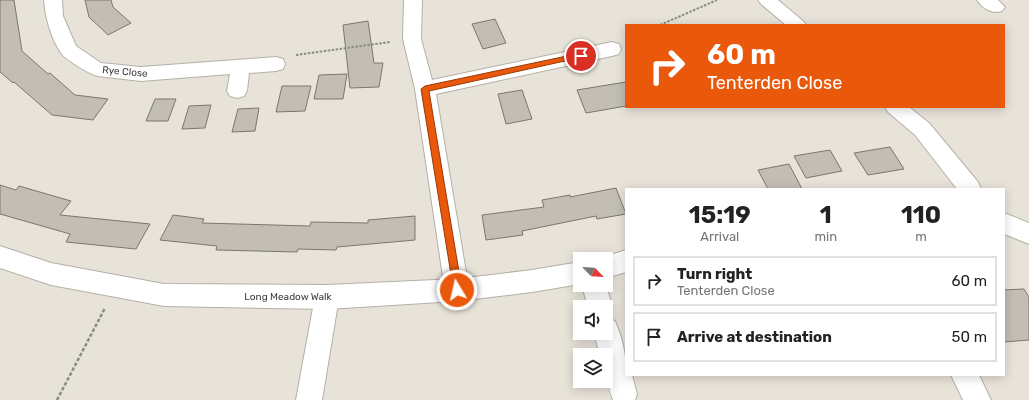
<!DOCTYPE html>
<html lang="en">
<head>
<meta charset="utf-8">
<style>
	:root { --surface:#fff; --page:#f6f6f6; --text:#222; --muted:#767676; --line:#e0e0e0 }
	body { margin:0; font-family:Rubik,sans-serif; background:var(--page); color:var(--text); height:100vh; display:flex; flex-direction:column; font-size:15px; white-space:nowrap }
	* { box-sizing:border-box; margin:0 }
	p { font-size:13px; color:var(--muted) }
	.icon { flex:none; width:22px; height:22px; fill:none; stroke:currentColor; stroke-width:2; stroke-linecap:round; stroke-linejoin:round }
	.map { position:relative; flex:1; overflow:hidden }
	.sheet { position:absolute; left:625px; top:188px; width:380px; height:188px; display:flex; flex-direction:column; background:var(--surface); border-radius:0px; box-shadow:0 2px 10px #0003 }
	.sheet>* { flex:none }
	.top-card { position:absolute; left:625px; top:24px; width:380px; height:84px; border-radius:0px; box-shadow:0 2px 10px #0003; background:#ea580c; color:#fff; overflow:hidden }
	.needle { width:26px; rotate:115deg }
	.controls { position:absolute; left:573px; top:252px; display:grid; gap:8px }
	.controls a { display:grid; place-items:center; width:40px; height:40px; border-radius:0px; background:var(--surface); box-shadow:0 2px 10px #0003; font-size:20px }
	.pin { position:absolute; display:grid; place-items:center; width:34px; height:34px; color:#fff; margin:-17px; border:2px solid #fff; border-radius:50%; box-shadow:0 1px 4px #0007 }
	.me { position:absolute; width:44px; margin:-22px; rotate:351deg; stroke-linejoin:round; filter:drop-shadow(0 0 3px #0008) }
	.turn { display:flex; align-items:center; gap:14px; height:84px; padding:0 16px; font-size:18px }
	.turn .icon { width:52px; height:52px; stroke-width:2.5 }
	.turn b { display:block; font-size:28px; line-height:34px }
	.eta { display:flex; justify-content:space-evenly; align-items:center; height:68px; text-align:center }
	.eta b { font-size:24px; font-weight:700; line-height:28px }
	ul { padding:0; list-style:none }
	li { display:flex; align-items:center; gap:12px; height:50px; margin:0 8px 6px; padding:0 8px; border:2px solid var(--line); border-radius:0px }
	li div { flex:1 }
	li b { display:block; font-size:15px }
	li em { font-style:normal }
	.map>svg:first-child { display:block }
	.building { fill:#c2beb4; stroke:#7c776e }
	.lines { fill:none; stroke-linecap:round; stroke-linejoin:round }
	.street-casing { stroke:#b4b0a6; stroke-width:2 }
	.secondary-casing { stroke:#b4b0a6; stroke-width:2 }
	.path-far1 { stroke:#8d8a83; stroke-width:2; stroke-dasharray:2.5 1.5; stroke-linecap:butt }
	.path { stroke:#8d8a83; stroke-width:2.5; stroke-dasharray:3.5 2; stroke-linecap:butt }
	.street { fill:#fff; fill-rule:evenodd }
	.secondary { fill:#fff; fill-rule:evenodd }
	.route { fill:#ea580c; stroke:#983908 }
	.labels { text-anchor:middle; stroke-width:3; stroke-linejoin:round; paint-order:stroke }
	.street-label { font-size:10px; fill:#3e3c38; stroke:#fff }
</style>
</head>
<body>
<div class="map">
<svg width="1029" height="400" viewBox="0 0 1029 400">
	<rect width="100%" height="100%" fill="#e8e3d9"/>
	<path class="building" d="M0 0H14L22 51 48 74 50 73 75 95 108 99 93 120 52 115 14 82 13 83 0 72Z
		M85 0H111L113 7 131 23 108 35 89 17Z
		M495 19 506 43 483 49 472 24Z
		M368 21 374 63H383L379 87 350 88 343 25Z
		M347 74 343 99H314L319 75Z
		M626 82V106L586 113 577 90Z
		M282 86H311L305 111 276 112Z
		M522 90 532 119 506 124 498 94Z
		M155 99H176L168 121H146Z
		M211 105 205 128 182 129 189 106Z
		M259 108 255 131 232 132 238 109Z
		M890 147 904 169 868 175 854 153Z
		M830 150 842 171 806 178 794 156Z
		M789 164 802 189H768L758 170Z
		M0 185 16 190 19 186 71 201 60 215 150 224 136 249 66 242 70 234 0 214Z
		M616 188 626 214 597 219 596 216 522 231 523 235 486 240 482 215 544 207 542 200 570 195V197Z
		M173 215 204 219 202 223 310 226 311 222 368 223V220L415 216V240L337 247 336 250 298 249 297 252 216 250 217 246 160 240Z
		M1024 289 1029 297V340L1004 342V290Z"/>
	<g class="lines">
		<g class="street-casing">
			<path id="street" d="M44 0H62L63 16 76 46 101 63 141 67 276 57 283 59 285 64 283 69 276 71 249 73 247 91 244 96 237 98 230 96 227 91 230 74 141 81 97 76C88 73 66 60 61 53 51 39 45 16 44 0Z
				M404 0H422L421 39 432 80 612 42 619 44 621 49 619 54 612 56 436 94 469 290 466 298 457 301 448 298 445 290 415 89 403 39Z
				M758 0H778L803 21 806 25H786L761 4Z
				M977 0H998L1005 7 1002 11C992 14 983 9 977 0Z
				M885 107H909L929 123 978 182 981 189H957L915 135 888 112Z
				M327 285 336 289 339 297 322 400H296L315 297 318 289Z
				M582 285H606L612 307 609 315 606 316V307H588Z
				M606 318 615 321C623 340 626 354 626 375H632L637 394 635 400H613C607 385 606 371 606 355H600L594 333H606Z
				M951 375H979L991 400H963Z"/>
		</g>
		<g class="secondary-casing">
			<path id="secondary" d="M1004 213 1029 223V244L1004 234Z
				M0 246 51 263 164 284 327 285 457 279 532 270 580 262V284L532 292 457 301 327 309 164 306 51 285 0 268Z
				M626 250V272L606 278V259H599Z"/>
		</g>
		<path class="path-far1" d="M660 25 717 0
			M296 55 390 42"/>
		<path class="path" d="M57 400 105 308"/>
		<use href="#street" class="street"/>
		<use href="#secondary" class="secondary"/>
	</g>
	<path class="route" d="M581 53 585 56 583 57 429 91 462 290 461 293 457 294 454 293 421 89 425 86Z"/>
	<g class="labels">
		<g class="street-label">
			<text transform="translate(125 71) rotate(5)" y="4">Rye Close</text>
			<text x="288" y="300">Long Meadow Walk</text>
		</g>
	</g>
</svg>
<div class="controls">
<a><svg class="needle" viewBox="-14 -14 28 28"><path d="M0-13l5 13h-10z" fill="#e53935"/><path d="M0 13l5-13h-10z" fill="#767676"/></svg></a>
<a><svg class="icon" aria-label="sound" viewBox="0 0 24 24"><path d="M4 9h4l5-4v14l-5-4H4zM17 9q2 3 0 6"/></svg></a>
<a><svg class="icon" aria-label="layers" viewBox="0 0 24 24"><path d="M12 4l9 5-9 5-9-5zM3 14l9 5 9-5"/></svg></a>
</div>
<div class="pin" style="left:581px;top:56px;background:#d93025"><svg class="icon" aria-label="arrive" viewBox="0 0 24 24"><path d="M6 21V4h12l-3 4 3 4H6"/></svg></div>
<svg class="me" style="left:457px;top:290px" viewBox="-20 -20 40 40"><circle r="17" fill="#ea580c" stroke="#fff" stroke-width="3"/><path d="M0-11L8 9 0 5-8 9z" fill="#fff"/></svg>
<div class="top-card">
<div class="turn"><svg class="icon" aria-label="right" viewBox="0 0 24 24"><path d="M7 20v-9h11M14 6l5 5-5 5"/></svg><div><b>60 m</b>Tenterden Close</div></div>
</div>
<section class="sheet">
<div class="eta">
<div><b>15:19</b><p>Arrival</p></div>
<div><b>1</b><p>min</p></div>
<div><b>110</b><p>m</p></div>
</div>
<ul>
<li><svg class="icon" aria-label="right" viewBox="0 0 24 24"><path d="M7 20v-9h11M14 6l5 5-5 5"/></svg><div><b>Turn right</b><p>Tenterden Close</p></div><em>60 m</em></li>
<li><svg class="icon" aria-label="arrive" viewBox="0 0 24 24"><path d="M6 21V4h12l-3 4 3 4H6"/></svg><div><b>Arrive at destination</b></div><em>50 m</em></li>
</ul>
</section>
</div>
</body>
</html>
